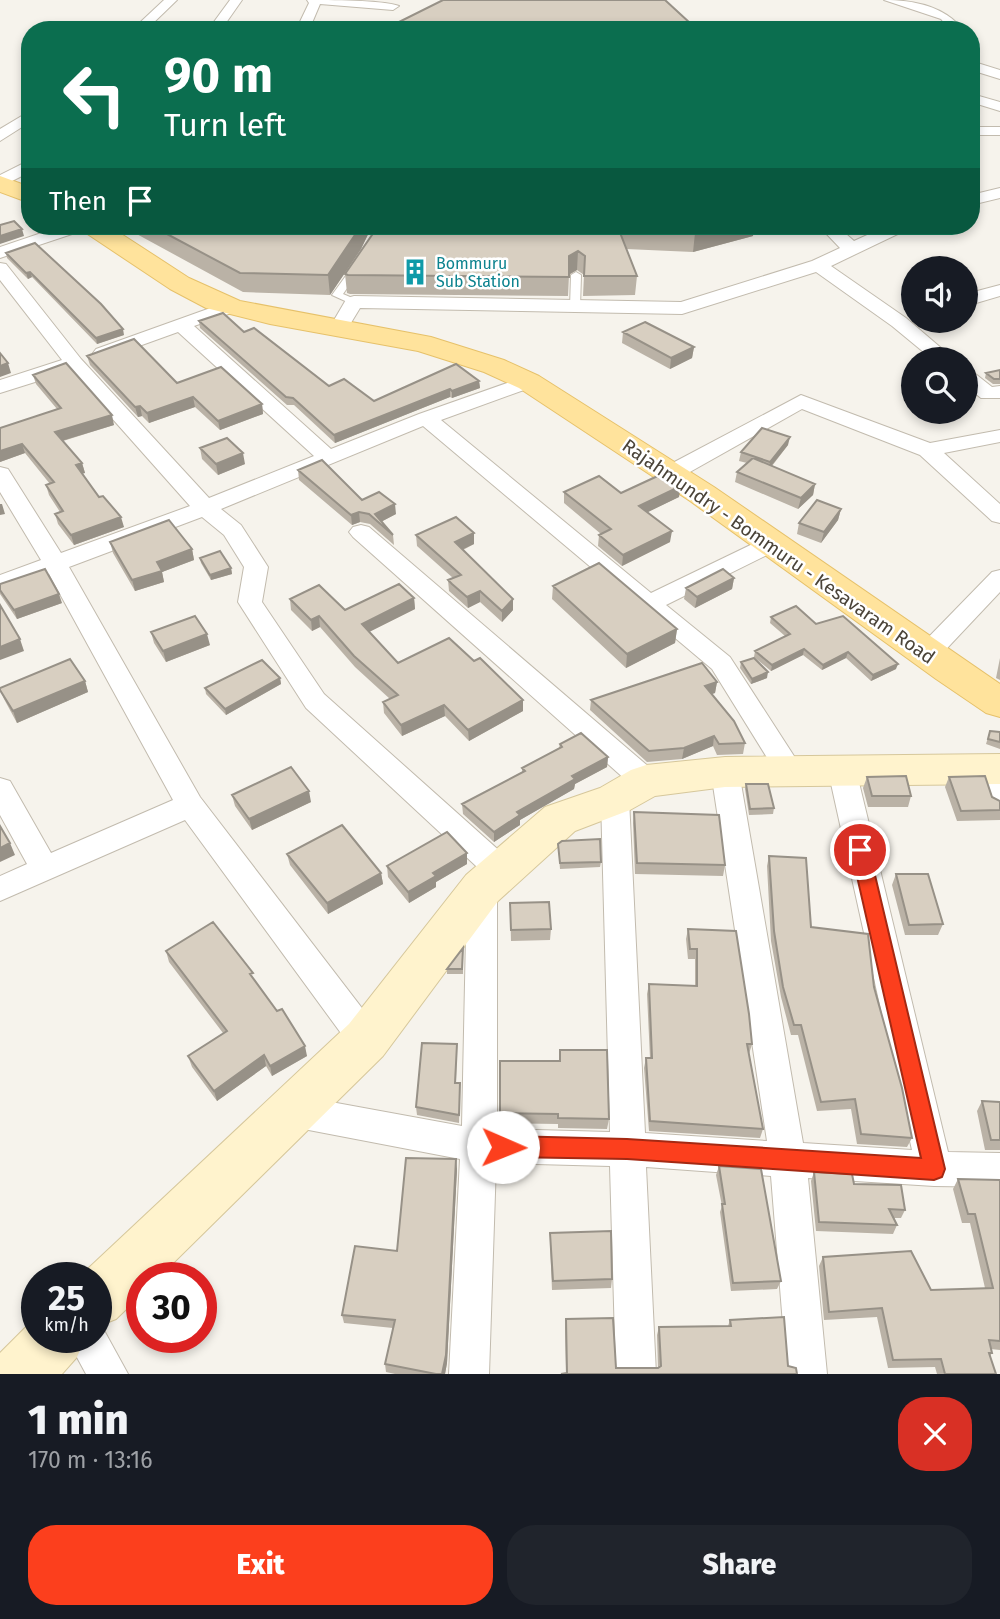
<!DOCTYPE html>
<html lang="en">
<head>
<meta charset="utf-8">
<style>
	:root { --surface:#171b24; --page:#20242c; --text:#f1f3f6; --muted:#9ea1a6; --accent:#fc3f1d }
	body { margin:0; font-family:"Fira Sans",sans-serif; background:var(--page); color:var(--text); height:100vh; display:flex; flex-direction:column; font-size:26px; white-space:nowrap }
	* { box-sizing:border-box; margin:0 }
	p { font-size:23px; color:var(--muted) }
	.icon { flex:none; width:38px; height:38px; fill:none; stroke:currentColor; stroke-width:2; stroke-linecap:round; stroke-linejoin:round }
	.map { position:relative; height:1374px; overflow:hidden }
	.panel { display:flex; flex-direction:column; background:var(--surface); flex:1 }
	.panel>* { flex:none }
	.banner { position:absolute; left:21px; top:21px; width:959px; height:214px; border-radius:28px; box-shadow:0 4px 10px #0003; background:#0b6e4f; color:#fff; overflow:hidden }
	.buttons { position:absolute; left:901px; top:256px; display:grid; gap:14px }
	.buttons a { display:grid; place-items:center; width:77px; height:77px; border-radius:50%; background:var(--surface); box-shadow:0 4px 10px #0003; font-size:35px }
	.speed { position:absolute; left:21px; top:1262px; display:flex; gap:14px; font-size:35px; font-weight:700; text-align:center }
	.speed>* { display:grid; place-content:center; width:91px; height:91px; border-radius:50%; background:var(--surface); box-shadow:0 4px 10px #0003; line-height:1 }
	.speed small { font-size:18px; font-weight:400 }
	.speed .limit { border:10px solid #d22; background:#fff; color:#111 }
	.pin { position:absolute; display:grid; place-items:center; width:60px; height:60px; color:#fff; margin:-30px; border:4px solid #fff; border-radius:50%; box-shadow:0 2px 7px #0007 }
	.me { position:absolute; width:77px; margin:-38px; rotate:91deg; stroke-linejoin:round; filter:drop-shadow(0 0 5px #0008) }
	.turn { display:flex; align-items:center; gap:24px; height:147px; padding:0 28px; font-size:32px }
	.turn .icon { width:91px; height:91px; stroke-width:2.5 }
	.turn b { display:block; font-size:49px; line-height:60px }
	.then { display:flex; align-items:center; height:66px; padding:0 28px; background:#0003; gap:14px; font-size:26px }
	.round { display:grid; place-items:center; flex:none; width:74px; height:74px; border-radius:28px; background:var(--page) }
	.head { display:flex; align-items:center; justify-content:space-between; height:119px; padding:0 28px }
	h1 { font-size:42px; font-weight:800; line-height:52px }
	.action { display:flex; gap:14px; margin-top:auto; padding:14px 28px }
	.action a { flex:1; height:80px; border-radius:28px; background:var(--accent); color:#fff; font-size:28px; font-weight:800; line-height:80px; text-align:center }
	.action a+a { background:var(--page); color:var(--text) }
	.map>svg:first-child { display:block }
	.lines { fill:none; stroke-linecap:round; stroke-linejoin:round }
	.lane-casing { stroke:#c2bbae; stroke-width:2 }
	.street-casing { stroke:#c2bbae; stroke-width:2 }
	.secondary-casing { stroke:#d6c79b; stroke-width:2 }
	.primary-casing { stroke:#e6c16a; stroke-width:2 }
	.lane { fill:#fff; fill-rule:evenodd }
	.street { fill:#fff; fill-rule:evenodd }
	.secondary { fill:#fff3cd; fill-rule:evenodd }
	.primary { fill:#ffe39c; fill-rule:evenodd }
	.wall { fill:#bab2a6 }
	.shaded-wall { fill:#979187 }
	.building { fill:#d8cfc1; stroke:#979187; stroke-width:2 }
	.route { fill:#fc3f1d; stroke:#a42913; stroke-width:2 }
	.labels { text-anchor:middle; stroke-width:5; stroke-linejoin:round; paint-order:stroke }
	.far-culture-label { font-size:16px; fill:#0d838f; stroke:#fff; text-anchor:start }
	.street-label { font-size:19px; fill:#4b4439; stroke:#fff }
</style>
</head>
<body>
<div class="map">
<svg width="1000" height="1374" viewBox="0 0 1000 1374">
	<rect width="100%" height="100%" fill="#f6f3ec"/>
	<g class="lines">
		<g class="lane-casing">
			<path id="lane" d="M353 266 361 268 343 294 357 300V304L354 305 332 295Z
				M576 272 581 275 580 307 575 310 570 307 571 275Z"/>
		</g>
		<g class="street-casing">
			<path id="street" d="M164 0H177L146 30H132Z
				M230 0H242L221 30H208Z
				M307 0C328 0 384 0 399 6L393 10 320 4 309 30H296L309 3Z
				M884 0C913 0 945 6 963 30H950L941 19Z
				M971 61 1000 70V79L971 70Z
				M979 96 1000 102V111L974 103 972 100 974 97Z
				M30 111V122L0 141V129Z
				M971 127H1000V135H971Z
				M30 160V172L0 187V175Z
				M1000 188V198L971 205V195Z
				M62 226H86L84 230 0 258V247Z
				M819 226H837L854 241 887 226H908L906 230 831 266 906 318 954 359H932L892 326 816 272 682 314 360 308 346 331 339 333 330 327 347 298 354 296 681 302 812 261 840 248Z
				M0 263 6 264 81 359 209 498 314 456 178 332 103 359 93 353 96 349 230 301 239 307 237 311 194 326 331 449 419 414 521 378H535L538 382 535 386 441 420 651 593 765 538 773 536 781 538 785 543 781 548 666 605 730 657 803 770 799 777 789 781 779 777 712 669 423 426 221 509 241 525 268 567 262 602 324 694 512 862 516 871 512 880 501 883 493 880 497 889V1129L610 1132 601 799 605 791 615 788 625 791 629 799 645 1133 767 1141 711 772 715 765 725 761 735 765 739 772 803 1143 912 1150 828 770 832 763 842 759 852 763 856 770 948 1152 1000 1153V1187L934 1186 808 1178 827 1374H787L771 1176 646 1167 656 1374H616L610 1166 496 1163 489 1374H449L460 1159 293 1127 281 1123 276 1111 281 1099 293 1095 462 1126 467 889 471 880 482 877 490 879 306 708 238 602 244 567 224 535 202 517 69 567 200 797 378 1029 383 1040 378 1051 366 1055 354 1051 185 820 0 901V876L27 864 0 815V778L10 781 51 853 173 800 49 574 0 592V575L41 560 0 492V467L8 469 61 553 190 506 70 371 0 393V380L62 360 0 280Z
				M1000 285V296L966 306V294Z
				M966 370 973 372 992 387 1000 386V398H981L966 386Z
				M801 395 930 443 1000 430V442L944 453 1000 504V523L992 521 920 455 802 409 681 477H665L662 472 665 467Z
				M361 525 369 527 656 773 660 781 656 789 646 792 636 789 353 537 349 532 353 527Z
				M1000 570V592L935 661 926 664 917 661 913 655 917 649 992 572Z
				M992 759 1000 762V810L990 807 978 770 982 763Z
				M96 1322 100 1323 128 1374H86L66 1337H96Z"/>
		</g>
		<g class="secondary-casing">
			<path id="secondary" d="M1000 754V784L725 787 655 796 630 810 575 831 498 901 383 1056 158 1278H142V1294L116 1319 96 1327V1278H78L349 1024 466 875 545 807 600 788 631 770 646 765 725 757Z
				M37 1316V1337H86L77 1357 62 1374H0V1353Z"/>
		</g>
		<g class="primary-casing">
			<path id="primary" d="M0 176 30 187V203L0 192Z
				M80 226H109L189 278 240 301 431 337 504 360 539 376 714 487 1000 684V717L986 713 936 679 690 501 519 388 484 372 418 351 270 324 206 308 170 289 83 231Z"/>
		</g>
		<use href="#lane" class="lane"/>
		<use href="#street" class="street"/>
		<use href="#secondary" class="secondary"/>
		<use href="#primary" class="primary"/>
	</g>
	<path class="wall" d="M122 226H372L361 249 330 295 243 292Z
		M376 226H754L753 236 693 252 626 249 637 276 635 295 583 296 584 275 577 270 569 275 568 296 350 294 347 293 345 274 374 232Z
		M6 253 124 335 97 344 32 277 28 279 7 258Z
		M199 321 244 332 329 386 374 401 479 381 480 388 452 398 450 397 335 443 294 405H287L200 328Z
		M623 332 694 347 692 358 670 369 622 343Z
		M87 356 177 383 262 404 263 414 220 430 195 407 149 423 142 416 138 417 90 365Z
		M1000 370V384H993L985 378 986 373Z
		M33 375 114 425 63 441 82 463 85 473H82L99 497 124 527 74 545 58 524 55 514 60 512 49 495 46 485 50 484 25 453 0 462V428L57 409 36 384Z
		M788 445 772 466 815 484 813 495 798 509 735 482 737 472 747 463 739 461 741 452Z
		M200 448 245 464 218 475 202 459Z
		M298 470 362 500 396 514 382 521 393 535 394 545 370 524 360 522 352 525 299 480Z
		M564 492 621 493 679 497 647 512 670 542 622 566 598 546 599 535 601 534 564 503Z
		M841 509 838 520 821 543 797 534 799 523Z
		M474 533V544L463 550 513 610 502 622 480 602 468 608 449 591 448 580 453 578 417 546 416 535Z
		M110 542 192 549 194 560 162 572 164 582 135 591 113 553Z
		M200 558 231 568 232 574 211 580 201 563Z
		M734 578 732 589 695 608 684 599 686 588Z
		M0 584 62 603 17 619 0 594Z
		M553 586 677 629 675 643 626 668 552 599Z
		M414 598 415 609 369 632 398 663 523 711 469 741 445 716 402 736 384 713 383 702 390 699 355 667 320 627 312 631 291 610 290 599 345 610Z
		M771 617 816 624 896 669 871 681 846 658 822 670 803 655 771 671 754 657 755 651 785 636 770 623Z
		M151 632 210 645 166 662 154 643Z
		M1000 658V680L996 678Z
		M741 662 767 678 751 684 740 668Z
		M280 678 281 684 226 715 206 694 205 688Z
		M85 681 88 692 17 723 4 699 0 690Z
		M717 682 715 693 711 694 745 743 743 754 717 755 713 746 682 759 647 762 590 710 591 700Z
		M990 731 1000 732V749L986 744Z
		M560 744 608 757 607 767 575 784 574 789 520 820V825L494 842 463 814 462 804 522 772V768L559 748Z
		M867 777 911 796 908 807H868L863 788Z
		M949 777 1000 801V820L957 821 945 787Z
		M746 784 774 808 773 814 749 815 745 789Z
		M232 795 311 802 252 830 235 806Z
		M634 812 725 865 723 876 635 874 633 823Z
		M558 844 601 862 600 867 560 869Z
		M287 854 381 873 383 884 328 914 290 865Z
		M769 856 811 927 874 987 912 1138 907 1147 857 1144 851 1109 817 1111 798 1035H791L781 997 771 941 767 866Z
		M467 864 436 882V887L409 903 388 877 387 866Z
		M896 874 943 924 938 935H905L892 885Z
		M510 903 551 929 550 940 511 941Z
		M688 929 752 1044 749 1054 763 1129 760 1138 649 1131 644 1068 646 1058H650L647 994 649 984 695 986V959H688L686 939Z
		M463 948V974H447V969Z
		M166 951 255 980 307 1056 272 1076 266 1066 217 1101 192 1067 188 1056 223 1033 169 962Z
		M457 1044 456 1083H460L459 1123 417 1115 416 1107Z
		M560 1050 609 1119 607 1129 558 1128V1124L500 1123V1061H559Z
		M982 1101 1000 1102V1150H985L977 1111Z
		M719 1166 781 1281 777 1289 731 1291 720 1212 722 1206 716 1175Z
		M457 1169 447 1363 445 1374H395L386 1372 385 1364 393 1328 344 1323 342 1315 397 1251Z
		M814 1172 854 1184 905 1210 901 1218H894L897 1225 893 1234 816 1231 811 1181Z
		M958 1179 1000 1180V1350L991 1349 992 1353 990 1356 996 1374H937L935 1367 888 1368 877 1317 824 1320 819 1266 823 1257 931 1290 985 1288 970 1223H962L953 1189Z
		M550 1233 612 1279 611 1288 552 1290 550 1243Z
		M566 1319 616 1368H658L657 1335 659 1327 728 1326 730 1320 788 1366 566 1373 565 1327Z"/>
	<path class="shaded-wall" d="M361 226H372L361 249 330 295 328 275Z
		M723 226H754L753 236 693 252 695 233Z
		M22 229 24 236 0 244V236Z
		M578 251 577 270 568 275 569 256Z
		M30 272 32 277 28 279 26 273Z
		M123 329 124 335 97 344 96 338Z
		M694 347 692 358 670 369 671 358Z
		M8 363 11 373 0 377V366Z
		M479 381 480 388 452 398V391Z
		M450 389V397L335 443 334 435Z
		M193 397 195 407 149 423 147 413Z
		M262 404 263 414 220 430 218 421Z
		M140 406 142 416 138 417 135 407Z
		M112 415 114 425 58 442 55 432Z
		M790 437 788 445 768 470 770 462Z
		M22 444 25 453 0 462V451Z
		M243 453 245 464 218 475 216 464Z
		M82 463 85 473 79 475 76 465Z
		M815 484 813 495 798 509 801 498Z
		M681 486 679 497 638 517 639 506Z
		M0 504H2L5 514 0 515Z
		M395 504 396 514 379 523 375 514Z
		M841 509 838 520 821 543 824 532Z
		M359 512 360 522 352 525 351 515Z
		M121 517 124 527 74 545 71 535Z
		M672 531 670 542 622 566 623 555Z
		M474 533V544L455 553V542Z
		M192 549 194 560 162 572 164 582 135 591 132 580 157 562Z
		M231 568 232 574 211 580 210 575Z
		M734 578 732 589 695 608 697 597Z
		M480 591V602L468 608 467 597Z
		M59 594 62 603 17 619 14 610Z
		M414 598 415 609 363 635 362 624Z
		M513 599V610L502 622V611Z
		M319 616 320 627 312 631 311 620Z
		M677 629 675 643 626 668 627 654Z
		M207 634 210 645 166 662 163 651Z
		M20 639 24 651 0 660V647Z
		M804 649 803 655 771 671 772 665Z
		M848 652 846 658 822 670 823 665Z
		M898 664 896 669 871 681 873 675Z
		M768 672 767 678 751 684 752 679Z
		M280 678 281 684 226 715 225 709Z
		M85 681 88 692 17 723 13 711Z
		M717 682 715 693 703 697 705 686Z
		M523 700V711L469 741 468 730Z
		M444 705 445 716 402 736 401 725Z
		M714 736 713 746 682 759 684 748Z
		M608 757 607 767 575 784 574 789 520 820V825L494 842V832L517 812 572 776Z
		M309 791 311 802 252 830 249 819Z
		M10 843 15 855 0 862V848Z
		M467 853V864L436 882V887L409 903 408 892 433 873Z
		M381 873 383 884 328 914 327 903Z
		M305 1046 307 1056 272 1076 270 1066Z
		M264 1055 266 1066 217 1101 214 1091Z
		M456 1159 457 1169 447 1363 445 1374H442Z"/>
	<path class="building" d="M443 0H665L690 23 740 27 742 30H378L387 28Z
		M14 221 22 229 0 236V225Z
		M152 226H361L328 275 240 273Z
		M376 226H723L695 233 619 230 637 276H584L585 256 578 251 569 256V277L348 275 345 274 374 232Z
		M35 243 101 304 123 329 96 338 30 272 26 273 6 253Z
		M223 313 244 332 254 328 329 386 344 379 374 401 456 364 479 381 452 391 450 389 334 435 293 398 286 397 199 321Z
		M645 322 694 347 671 358 623 332Z
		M134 339 177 383 221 367 262 404 218 421 193 397 147 413 140 406 135 407 87 356Z
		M0 353 8 363 0 366Z
		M66 363 112 415 55 432 82 463 76 465 99 497 103 496 121 517 71 535 55 514 63 511 46 485 54 482 22 444 0 451V428L61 408 33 375Z
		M1000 370V379H994L986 373Z
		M762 428 790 437 770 462 741 452Z
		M227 438 243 453 216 464 200 448Z
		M753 458 815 484 801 498 737 472Z
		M322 460 362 500 379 492 395 504 375 514 393 535 369 514 359 512 351 515 298 470Z
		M662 474 681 486 639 506 672 531 623 555 599 535 611 529 564 492 599 476 621 493Z
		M817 500 841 509 824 532 799 523Z
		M456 517 474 533 455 542 513 599 502 611 480 591 467 597 452 584 448 580 461 575 416 535Z
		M169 520 192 549 157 562 162 571 132 580 110 542Z
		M220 551 231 568 210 575 200 558Z
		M599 563 677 629 627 654 553 586Z
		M45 569 59 594 14 610 0 590V584Z
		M723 569 734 578 697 597 686 588Z
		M399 584 414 598 362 624 398 663 449 638 474 661 480 658 523 700 468 730 444 705 401 725 383 702 398 695 354 656 319 616 311 620 290 599 319 585 345 610Z
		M0 605 20 639 0 647Z
		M796 606 816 624 843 616 898 664 873 675 848 652 823 665 804 649 772 665 755 651 790 634 771 617Z
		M195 616 207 634 163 651 151 632Z
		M754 658 768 672 752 679 741 662Z
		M70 659 85 681 13 711 0 690V688Z
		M262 660 280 678 225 709 205 688Z
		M702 663 717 682 705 686 734 721 745 743 719 744 714 736 684 748 649 751 591 700Z
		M990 731 1000 732V742L988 739Z
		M581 733 608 757 572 776 575 779 517 812 520 815 494 832 462 804 525 771 522 768 562 747 560 744Z
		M291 767 309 791 249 819 232 795Z
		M906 776 911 796H872L867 777Z
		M985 776 992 797 1000 801V810L961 811 949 777Z
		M746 784H768L774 808 750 809Z
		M634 812 719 815 725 865 637 863Z
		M342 825 381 873 327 903 287 854Z
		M0 826 10 843 0 848Z
		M447 832 467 853 433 873 436 876 408 892 387 866Z
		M600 839 601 862 560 863 558 844 562 841Z
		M769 856 806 858 811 927 868 934 874 987 902 1088 912 1138 861 1134 855 1099 821 1102 801 1025H794L783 987 774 931Z
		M896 874H928L943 924 909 925Z
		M549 902 551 929 511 930 510 903Z
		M213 922 253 973 250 974 277 1011 282 1009 305 1046 270 1066 264 1055 214 1091 188 1056 227 1031 166 951Z
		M688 929 736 931 749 1014 752 1044H747L763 1129 650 1121 646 1058H652L649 984 697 986V949H690Z
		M463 948 462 969H447Z
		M422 1043 457 1044 455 1083H460L459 1115 416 1107Z
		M560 1050H607L609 1119 558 1118V1114L500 1113V1061H560Z
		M982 1101 1000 1102V1140H991Z
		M406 1158 456 1159 446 1355 442 1374H436L385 1364 395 1320 342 1315 355 1246 397 1251Z
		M719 1166 761 1169 781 1281 733 1283 722 1204H725Z
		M814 1172 852 1174 854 1184 901 1185 905 1210 889 1209 897 1225 819 1222Z
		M958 1179 1000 1180V1341L989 1340 992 1353H989L996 1374H945L941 1359 893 1360 882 1308 829 1312 823 1257 911 1251 931 1290 993 1288 975 1214H968Z
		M611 1231 612 1279 553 1281 550 1233Z
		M784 1317 788 1366 796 1368 797 1374H561L567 1373 566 1319 613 1318 616 1368H658L661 1366 659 1327 731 1326 730 1320Z"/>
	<path class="route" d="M860 843 867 845 869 850 945 1169 942 1177 934 1180 627 1159 503 1157 496 1154 493 1147 496 1139 503 1136 627 1139 921 1158 851 850 854 845Z"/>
	<defs>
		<g id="building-bare" transform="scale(2.1)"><path d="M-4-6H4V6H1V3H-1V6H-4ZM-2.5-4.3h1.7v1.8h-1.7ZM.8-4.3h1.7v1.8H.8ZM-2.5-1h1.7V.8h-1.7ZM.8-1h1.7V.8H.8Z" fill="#0f9aa8" stroke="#fff" stroke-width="2.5" paint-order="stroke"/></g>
	</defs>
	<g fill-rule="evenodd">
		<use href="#building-bare" x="415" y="272"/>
	</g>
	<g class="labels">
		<g class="far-culture-label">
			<text x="436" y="269">Bommuru<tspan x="436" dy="18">Sub Station</tspan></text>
		</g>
		<g class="street-label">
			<text transform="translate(779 551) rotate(35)" y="7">Rajahmundry - Bommuru - Kesavaram Road</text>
		</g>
	</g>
</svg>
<div class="buttons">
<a><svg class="icon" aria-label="sound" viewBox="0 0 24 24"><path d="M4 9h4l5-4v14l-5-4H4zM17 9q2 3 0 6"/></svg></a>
<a><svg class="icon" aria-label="search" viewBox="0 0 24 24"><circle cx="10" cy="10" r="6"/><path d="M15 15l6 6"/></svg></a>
</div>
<div class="speed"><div>25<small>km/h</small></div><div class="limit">30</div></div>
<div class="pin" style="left:860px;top:850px;background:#d93025"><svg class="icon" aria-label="arrive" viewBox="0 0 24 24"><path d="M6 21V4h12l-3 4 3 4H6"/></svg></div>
<svg class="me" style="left:503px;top:1147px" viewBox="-20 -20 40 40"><circle r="19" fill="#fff"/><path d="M0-13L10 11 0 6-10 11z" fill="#fc3f1d"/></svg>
<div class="banner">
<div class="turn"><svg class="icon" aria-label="left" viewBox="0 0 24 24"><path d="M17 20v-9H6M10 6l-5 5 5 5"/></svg><div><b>90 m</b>Turn left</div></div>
<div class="then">Then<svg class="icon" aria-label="arrive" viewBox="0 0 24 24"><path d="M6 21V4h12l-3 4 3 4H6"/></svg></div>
</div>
</div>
<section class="panel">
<div class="head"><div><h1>1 min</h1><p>170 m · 13:16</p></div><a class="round" style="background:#d93025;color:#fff"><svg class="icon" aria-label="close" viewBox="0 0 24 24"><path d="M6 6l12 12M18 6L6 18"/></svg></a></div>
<div class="action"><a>Exit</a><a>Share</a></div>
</section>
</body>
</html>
